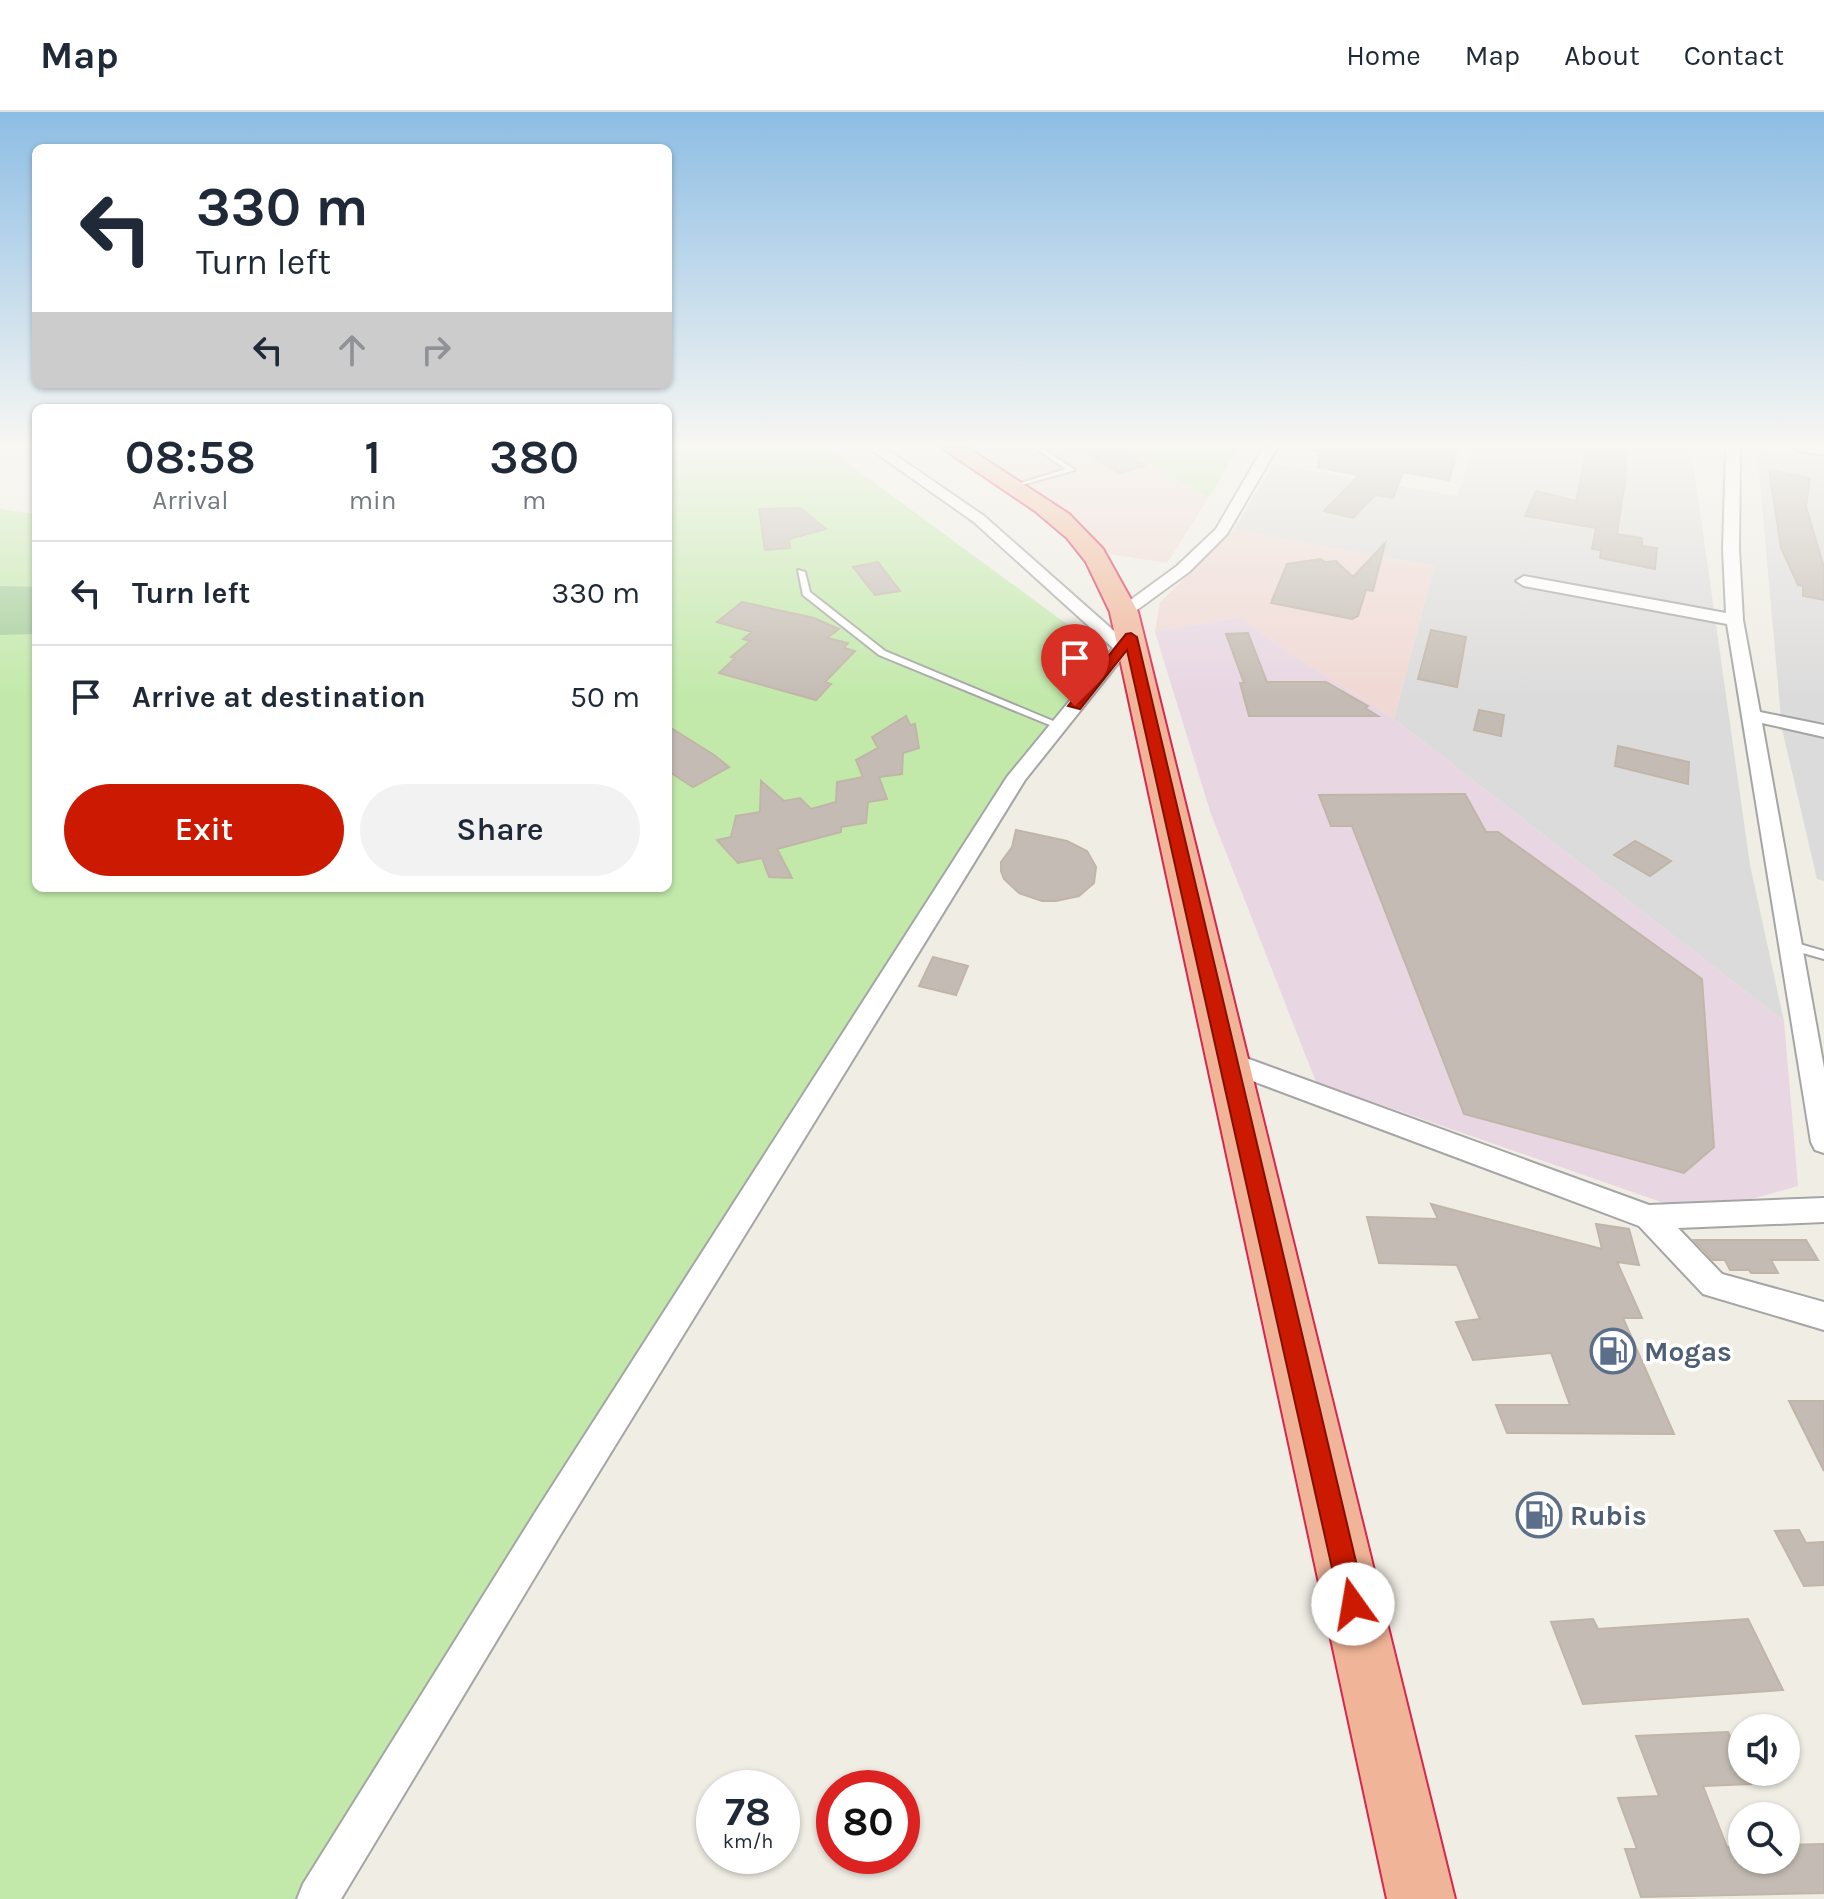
<!DOCTYPE html>
<html lang="en">
<head>
<meta charset="utf-8">
<style>
	:root { --surface:#fff; --page:#f2f2f3; --text:#1f2937; --muted:#747a83; --line:#e0e1e3; --accent:#cc1901 }
	body { margin:0; font-family:Karla,sans-serif; background:var(--page); color:var(--text); height:100vh; display:flex; flex-direction:column; font-size:30px; white-space:nowrap }
	* { box-sizing:border-box; margin:0 }
	p { font-size:26px; color:var(--muted) }
	.icon { flex:none; width:44px; height:44px; fill:none; stroke:currentColor; stroke-width:2; stroke-linecap:round; stroke-linejoin:round }
	.map { position:relative; flex:1; overflow:hidden }
	.panel { position:absolute; left:32px; top:292px; width:640px; height:488px; display:flex; flex-direction:column; background:var(--surface); border-radius:12px; box-shadow:0 2px 6px #0004 }
	.panel>* { flex:none }
	.guide { position:absolute; left:32px; top:32px; width:640px; height:244px; border-radius:12px; box-shadow:0 2px 6px #0004; background:#fff; color:var(--text); overflow:hidden }
	.fabs { position:absolute; left:1728px; top:1602px; display:grid; gap:16px }
	.fabs a { display:grid; place-items:center; width:72px; height:72px; border-radius:50%; background:var(--surface); box-shadow:0 2px 6px #0004; font-size:40px }
	.speed { position:absolute; left:696px; top:1658px; display:flex; gap:16px; font-size:40px; font-weight:700; text-align:center }
	.speed>* { display:grid; place-content:center; width:104px; height:104px; border-radius:50%; background:var(--surface); box-shadow:0 2px 6px #0004; line-height:1 }
	.speed small { font-size:20px; font-weight:400 }
	.speed .limit { border:12px solid #d22; background:#fff; color:#111 }
	.pin { position:absolute; display:grid; place-items:center; width:68px; height:68px; color:#fff; margin:-82px -34px; border-radius:50% 50% 50% 0; rotate:-45deg; box-shadow:0 0 8px #0007 }
	.pin .icon { rotate:45deg }
	.me { position:absolute; width:88px; margin:-44px; rotate:347deg; stroke-linejoin:round; filter:drop-shadow(0 0 6px #0008) }
	.turn { display:flex; align-items:center; gap:28px; height:168px; padding:0 32px; font-size:36px }
	.turn .icon { width:104px; height:104px; stroke-width:2.5 }
	.turn b { display:block; font-size:56px; line-height:68px }
	.lanes { display:flex; align-items:center; height:76px; padding:0 32px; background:#0003; justify-content:center; gap:40px; direction:ltr }
	.lanes .off { opacity:.35 }
	.eta { display:flex; justify-content:space-evenly; align-items:center; height:136px; text-align:center }
	.eta b { font-size:48px; font-weight:600; line-height:56px }
	.action { display:flex; gap:16px; margin-top:auto; padding:16px 32px }
	.action a { flex:1; height:92px; border-radius:48px; background:var(--accent); color:#fff; font-size:32px; font-weight:600; line-height:92px; text-align:center }
	.action a+a { background:var(--page); color:var(--text) }
	ul { padding:0; list-style:none }
	li { display:flex; align-items:center; gap:24px; height:104px; padding:0 32px; border-top:2px solid var(--line) }
	li div { flex:1 }
	li b { display:block; font-size:30px }
	li em { font-style:normal }
	header { display:flex; align-items:center; gap:48px; box-sizing:border-box; height:112px; padding:0 40px; background:var(--surface); border-bottom:2px solid var(--line) }
	header strong { font-size:38px }
	nav { display:flex; gap:44px; margin-inline-start:auto; font-size:28px }
	.map>svg:first-child { display:block }
	.residential { fill:#dcdbdb }
	.commercial { fill:#f0d8d4 }
	.industrial { fill:#e8d6e3 }
	.grass { fill:#c2e9aa }
	.forest { fill:#a3ce99 }
	.building { fill:#c4bcb4; stroke:#c1b5a7; stroke-width:2 }
	.lines { fill:none; stroke-linecap:round; stroke-linejoin:round }
	.service-casing { stroke:#a5a5a5; stroke-width:4 }
	.minor-casing { stroke:#a5a5a5; stroke-width:4 }
	.trunk-casing { stroke:#da254d; stroke-width:4 }
	.service { fill:#fff; fill-rule:evenodd }
	.minor { fill:#fff; fill-rule:evenodd }
	.trunk { fill:#f0b598; fill-rule:evenodd }
	.route { fill:#cc1901; stroke:#851001; stroke-width:2 }
	.labels { text-anchor:middle; stroke-width:7; stroke-linejoin:round; paint-order:stroke }
	.near-service-label { font-size:28px; font-weight:bold; fill:#4e5e75; stroke:#fff; text-anchor:start }
</style>
</head>
<body>
<header>
<strong>Map</strong>
<nav><a>Home</a><a>Map</a><a>About</a><a>Contact</a></nav>
</header>
<div class="map">
<svg width="1824" height="1787" viewBox="0 0 1824 1787">
	<rect width="100%" height="100%" fill="#efede4"/>
	<path class="residential" d="M1459 336H1691L1750 753 1784 909 1394 607 1434 454 1234 418 1273 352 1457 384 1472 339Z
		M1757 337 1824 347V769L1817 767 1782 617Z"/>
	<path class="commercial" d="M964 336H1121L1209 385 1167 451 1110 442 1066 405Z
		M1234 418 1434 454 1394 607 1284 538 1240 505 1155 520 1160 490Z"/>
	<path class="industrial" d="M1240 505 1284 538 1394 607 1784 909 1798 1074 1744 1089 1713 1092 1690 1100 1316 970 1211 702 1155 520Z"/>
	<path class="grass" d="M668 336H827L1102 538 494 1520 337 1787H0V397L36 402V776H668Z
		M1119 336H1238L1209 385Z"/>
	<path class="forest" d="M0 474 36 475V522L0 523Z"/>
	<path class="building" d="M1076 336H1114L1146 354 1120 361Z
		M1327 336H1458L1449 368 1403 360 1393 386 1375 383 1353 406 1324 399 1359 363 1318 356 1319 342Z
		M1587 336H1625L1626 362 1617 422 1642 426V434L1657 436 1655 457 1600 446 1601 438 1592 437 1596 416 1525 404 1536 379 1576 389Z
		M1769 358 1810 366 1806 395 1824 455V488L1803 484V474L1798 473 1781 436Z
		M800 396 826 417 789 427 790 436 765 438 759 397Z
		M1385 431 1373 479 1366 478 1358 504 1352 507 1271 491 1287 452 1321 447 1325 450 1336 449 1353 465Z
		M878 450 887 462 900 479 875 483 853 455Z
		M742 490 814 506 839 517 827 526 848 531 844 536 855 539 825 570 831 572 816 588 719 561 735 546 731 545 750 529 743 527 752 520 717 510Z
		M1431 518 1466 525 1457 575 1418 567Z
		M1248 521 1267 570H1326L1368 594 1365 596 1378 604H1249L1240 571H1244L1226 522Z
		M1479 598 1504 603 1501 624 1474 618Z
		M906 604 910 613 915 612 919 636 903 641 902 662 879 665 887 687 868 690 866 711 841 715V720L777 737 792 766 769 765 762 746 738 751 717 728 731 725 736 704 760 700 761 669 784 689 800 686 811 697 836 690 837 670 863 665 856 648 878 636 872 625Z
		M668 614 714 643 729 655 693 675 668 659Z
		M1618 634 1689 650 1688 672 1615 654Z
		M1465 682 1486 720H1498L1702 867 1714 1035 1684 1061 1464 1002 1352 714H1331L1319 683Z
		M1016 718 1067 729 1087 739 1096 755 1094 771 1079 784 1056 789H1042L1019 781 1004 767 1001 759V750L1012 735Z
		M1635 729 1664 745 1671 749 1650 764 1614 743Z
		M933 845 968 854 956 883 919 874Z
		M1431 1092 1602 1137 1596 1112 1629 1117 1639 1153 1617 1150 1642 1206H1623L1674 1322 1507 1321 1496 1293H1570L1551 1241 1473 1248 1456 1210 1480 1207 1457 1153 1379 1151 1367 1105 1438 1107Z
		M1694 1128H1806L1818 1148H1771L1778 1161H1751L1749 1158H1730L1725 1148H1713Z
		M1789 1289H1824V1359Z
		M1799 1418 1806 1431 1824 1430V1473L1804 1474 1775 1419Z
		M1593 1507 1598 1517 1748 1507 1783 1578 1583 1592 1551 1510Z
		M1728 1620 1742 1651V1660H1746L1751 1672 1703 1674 1727 1735 1742 1734V1748H1786V1733L1824 1732V1781L1641 1785 1625 1737H1637L1618 1686 1659 1684 1636 1624Z"/>
	<g class="lines">
		<g class="service-casing">
			<path id="service" d="M1035 336H1042L1075 358 1011 376V374L1066 357Z
				M1312 336H1324V337L1321 339Z
				M798 458 805 460 810 480 885 539 1065 614 1063 616H1057L879 543 803 483Z
				M1789 829 1824 839V847L1785 836 1783 833 1785 830Z"/>
		</g>
		<g class="minor-casing">
			<path id="minor" d="M869 336H885L984 404 1122 526 1131 520 1139 525 1025 668 562 1420 341 1787H297L303 1772 538 1396 1007 665 1113 536 974 410Z
				M1263 336H1277L1227 422 1189 460 1130 503H1118L1116 500 1118 497 1177 454 1216 417Z
				M1726 336H1740L1739 437 1743 508 1760 600 1824 613V625L1762 611 1824 956V1041L1815 1038 1811 1030 1727 512 1524 474 1516 469 1524 464 1726 501 1723 437Z
				M1796 336H1824V343L1798 339Z
				M1227 939 1649 1093 1824 1086V1110L1678 1116 1722 1162 1824 1190V1218L1703 1182 1639 1114 1218 956 1214 949 1218 942Z"/>
		</g>
		<g class="trunk-casing">
			<path id="trunk" d="M942 336H968L1069 402 1103 437 1138 500 1455 1787H1387L1110 500 1086 450 1067 426 1035 399Z"/>
		</g>
		<use href="#service" class="service"/>
		<use href="#minor" class="minor"/>
		<use href="#trunk" class="trunk"/>
	</g>
	<linearGradient id="sky" x2="0" y2="1"><stop stop-color="#8dbde4"/><stop offset="0.57" stop-color="#f8f7f3"/><stop offset="1" stop-color="#f8f7f3" stop-opacity="0"/></linearGradient>
	<rect width="1824" height="586" fill="url(#sky)"/>
	<path class="route" d="M1131 521 1137 525 1366 1492 1362 1501 1353 1505 1344 1501 1340 1492 1127 538 1080 597 1068 594 1126 522Z"/>
	<defs>
		<g id="fuel-ring" transform="scale(2.3)"><circle r="9.5" fill="#fff" stroke="#5c6f8a" stroke-width="1.5"/><path d="M-5.5-6h7V0h2V4h1.3V-2.5L3-4.5l.8-.8L6-3V5H2.5V1h-1V6h-7ZM-4.2-4.7v3.2H.2V-4.7Z" fill="#5c6f8a"/></g>
	</defs>
	<g fill-rule="evenodd">
		<use href="#fuel-ring" x="1613" y="1239"/>
		<use href="#fuel-ring" x="1539" y="1403"/>
	</g>
	<g class="labels">
		<g class="near-service-label">
			<text x="1644" y="1249">Mogas</text>
			<text x="1570" y="1413">Rubis</text>
		</g>
	</g>
</svg>
<div class="fabs">
<a><svg class="icon" aria-label="sound" viewBox="0 0 24 24"><path d="M4 9h4l5-4v14l-5-4H4zM17 9q2 3 0 6"/></svg></a>
<a><svg class="icon" aria-label="search" viewBox="0 0 24 24"><circle cx="10" cy="10" r="6"/><path d="M15 15l6 6"/></svg></a>
</div>
<div class="speed"><div>78<small>km/h</small></div><div class="limit">80</div></div>
<div class="pin" style="left:1075px;top:594px;background:#d93025"><svg class="icon" aria-label="arrive" viewBox="0 0 24 24"><path d="M6 21V4h12l-3 4 3 4H6"/></svg></div>
<svg class="me" style="left:1353px;top:1492px" viewBox="-20 -20 40 40"><circle r="19" fill="#fff"/><path d="M0-13L10 11 0 6-10 11z" fill="#cc1901"/></svg>
<div class="guide">
<div class="turn"><svg class="icon" aria-label="left" viewBox="0 0 24 24"><path d="M17 20v-9H6M10 6l-5 5 5 5"/></svg><div><b>330 m</b>Turn left</div></div>
<div class="lanes"><svg class="icon" aria-label="left" viewBox="0 0 24 24"><path d="M17 20v-9H6M10 6l-5 5 5 5"/></svg><svg class="icon off" aria-label="ahead" viewBox="0 0 24 24"><path d="M12 20V5M6 11l6-6 6 6"/></svg><svg class="icon off" aria-label="right" viewBox="0 0 24 24"><path d="M7 20v-9h11M14 6l5 5-5 5"/></svg></div>
</div>
<section class="panel">
<div class="eta">
<div><b>08:58</b><p>Arrival</p></div>
<div><b>1</b><p>min</p></div>
<div><b>380</b><p>m</p></div>
</div>
<ul>
<li><svg class="icon" aria-label="left" viewBox="0 0 24 24"><path d="M17 20v-9H6M10 6l-5 5 5 5"/></svg><div><b>Turn left</b></div><em>330 m</em></li>
<li><svg class="icon" aria-label="arrive" viewBox="0 0 24 24"><path d="M6 21V4h12l-3 4 3 4H6"/></svg><div><b>Arrive at destination</b></div><em>50 m</em></li>
</ul>
<div class="action"><a>Exit</a><a>Share</a></div>
</section>
</div>
</body>
</html>
